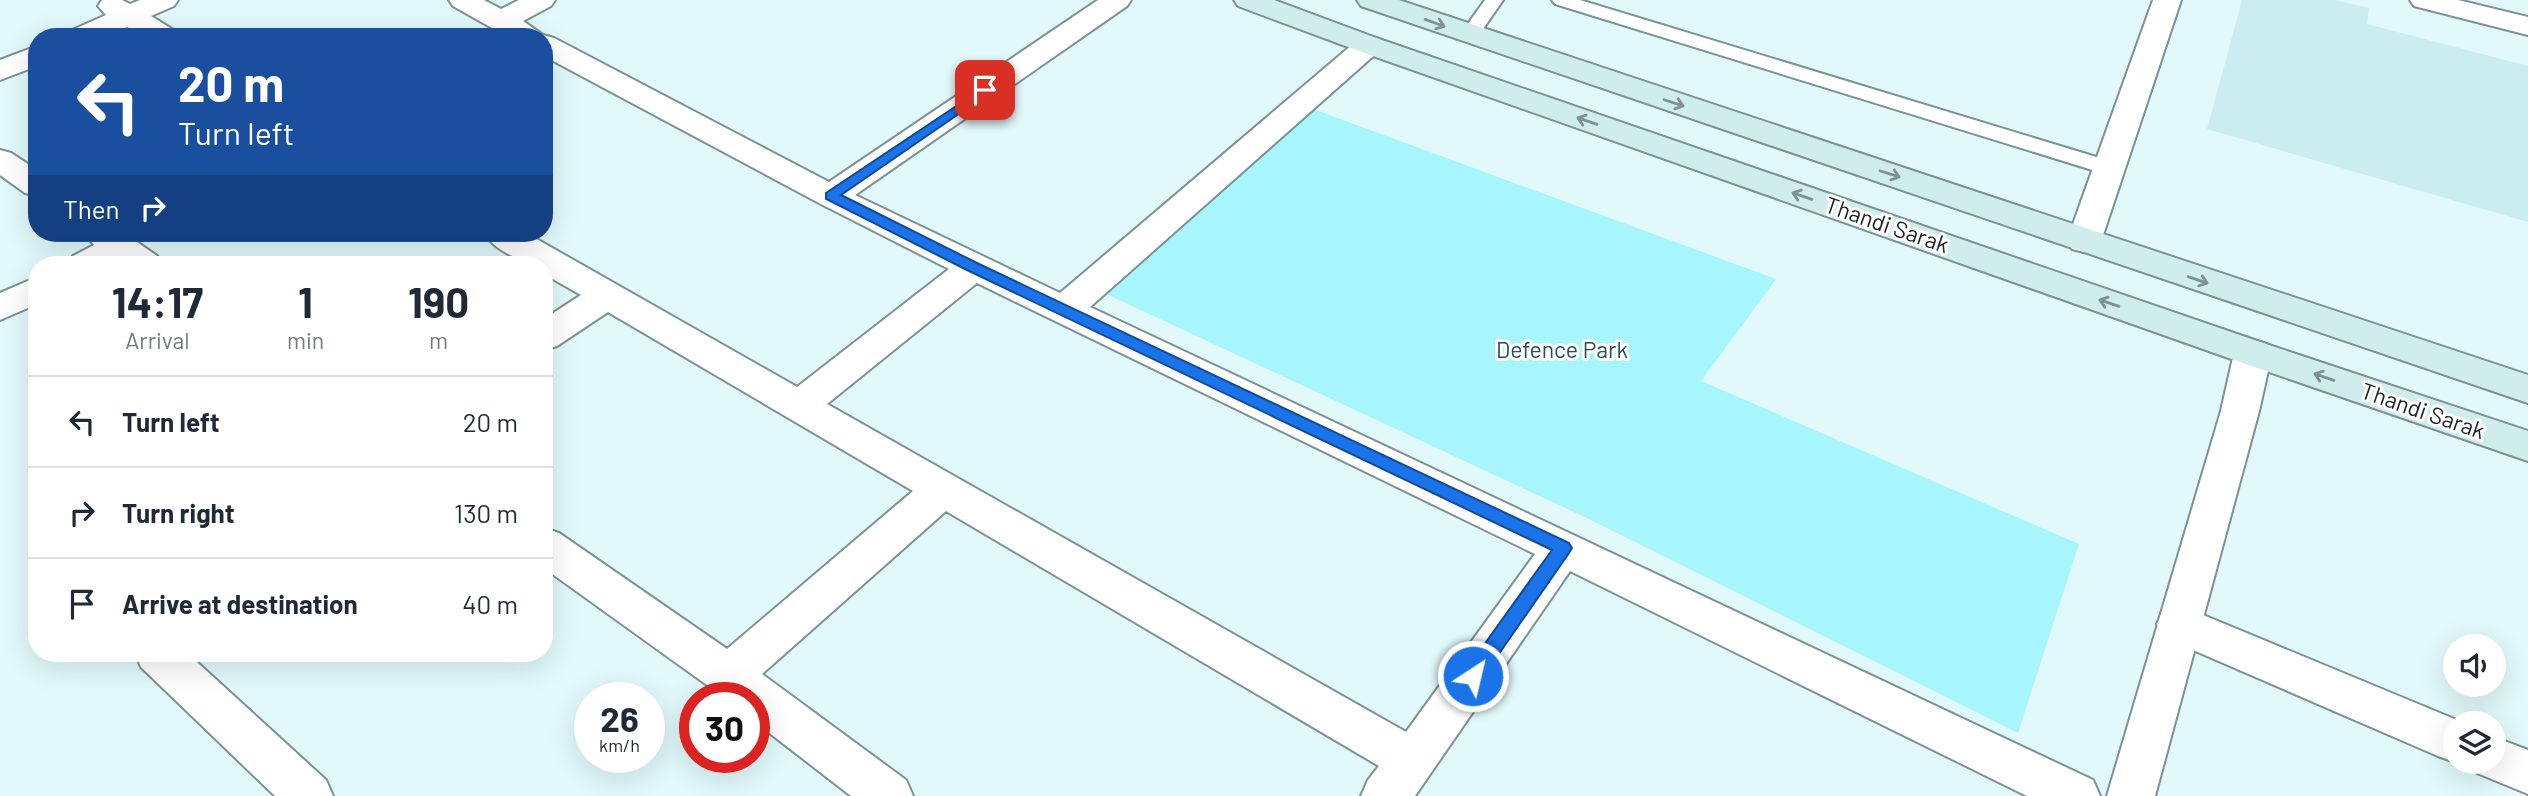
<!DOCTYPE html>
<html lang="en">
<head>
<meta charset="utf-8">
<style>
	:root { --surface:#fff; --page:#f2f2f3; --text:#1f2937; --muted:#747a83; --line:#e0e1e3 }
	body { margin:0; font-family:Barlow,sans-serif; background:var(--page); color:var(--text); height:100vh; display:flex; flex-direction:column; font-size:26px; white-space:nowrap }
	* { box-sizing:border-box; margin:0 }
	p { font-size:23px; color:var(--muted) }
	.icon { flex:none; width:38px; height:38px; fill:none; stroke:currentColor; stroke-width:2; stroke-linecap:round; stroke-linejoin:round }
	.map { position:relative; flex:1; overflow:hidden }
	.sheet { position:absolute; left:28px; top:256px; width:525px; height:406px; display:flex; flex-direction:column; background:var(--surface); border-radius:28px; box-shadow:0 7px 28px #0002 }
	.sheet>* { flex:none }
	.guide { position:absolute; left:28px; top:28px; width:525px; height:214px; border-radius:28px; box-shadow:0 7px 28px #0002; background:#1a4fa0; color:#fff; overflow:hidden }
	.fabs { position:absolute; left:2443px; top:634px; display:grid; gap:14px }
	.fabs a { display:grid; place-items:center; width:63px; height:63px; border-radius:50%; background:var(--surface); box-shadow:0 7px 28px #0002; font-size:35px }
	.speed { position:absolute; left:574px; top:682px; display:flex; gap:14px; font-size:35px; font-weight:700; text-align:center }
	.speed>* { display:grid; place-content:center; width:91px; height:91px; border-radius:50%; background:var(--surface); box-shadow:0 7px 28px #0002; line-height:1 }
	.speed small { font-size:18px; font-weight:400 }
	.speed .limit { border:10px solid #d22; background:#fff; color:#111 }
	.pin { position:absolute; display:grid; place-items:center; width:60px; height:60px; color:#fff; margin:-30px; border-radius:14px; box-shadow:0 4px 10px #0006 }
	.me { position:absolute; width:77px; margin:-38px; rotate:35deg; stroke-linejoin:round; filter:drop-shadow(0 0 5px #0008) }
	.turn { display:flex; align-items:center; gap:24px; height:147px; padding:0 35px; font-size:32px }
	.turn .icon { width:91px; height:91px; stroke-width:2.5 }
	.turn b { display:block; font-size:49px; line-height:60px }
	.then { display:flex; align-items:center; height:66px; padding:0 35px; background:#0003; gap:14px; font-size:26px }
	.eta { display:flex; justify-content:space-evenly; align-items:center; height:119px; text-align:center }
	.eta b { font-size:42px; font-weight:700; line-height:49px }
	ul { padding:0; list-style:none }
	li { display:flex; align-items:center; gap:21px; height:91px; padding:0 35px; border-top:2px solid var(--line) }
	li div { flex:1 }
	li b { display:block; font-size:26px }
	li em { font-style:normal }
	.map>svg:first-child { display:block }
	.built { fill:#ccedf0 }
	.green { fill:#a7f6fd }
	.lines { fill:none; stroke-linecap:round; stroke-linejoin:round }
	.service-casing { stroke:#7c9294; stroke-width:4 }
	.minor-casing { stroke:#7c9294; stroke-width:4 }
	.tertiary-casing { stroke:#7c9294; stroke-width:4 }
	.secondary-casing { stroke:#7c9294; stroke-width:4 }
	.service { fill:#fff; fill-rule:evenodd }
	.minor { fill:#fff; fill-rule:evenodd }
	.tertiary { fill:#fff; fill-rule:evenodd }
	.secondary { fill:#cfeeeb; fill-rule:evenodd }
	.oneway { stroke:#7e9291 }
	.route { fill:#1a73e8; stroke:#114b97; stroke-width:2 }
	.labels { text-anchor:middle; stroke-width:6; stroke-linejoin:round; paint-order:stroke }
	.street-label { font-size:23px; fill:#1a2223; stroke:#fff }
	.park-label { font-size:23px; fill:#265054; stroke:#fff }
</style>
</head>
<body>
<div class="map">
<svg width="2528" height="796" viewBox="0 0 2528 796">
	<rect width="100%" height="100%" fill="#e1f9fb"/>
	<path class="built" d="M2242 0H2335L2369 8 2367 24 2528 66V222L2207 129Z"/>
	<path class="green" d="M1313 109 1776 279 1701 381 2079 544 2018 733 1589 519 1102 292Z"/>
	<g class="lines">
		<g class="service-casing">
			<path id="service" d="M1485 0H1503L1476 39H1462L1460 35Z
				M1552 0H1580L2116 163 2119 168 2116 173H2102L1555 4Z"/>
		</g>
		<g class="minor-casing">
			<path id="minor" d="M102 0H122L130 4 140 0H178L174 6 151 16 175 31 179 37H144L127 27 105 37H66L70 31 106 15 98 6Z
				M449 0H484L501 9 519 0H555L551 6 523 21 543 35 554 38 829 182 1098 0H1131L1127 6 855 195 1060 293 1359 39 1369 36 1379 39 1384 45 1379 51 1090 307 2093 780 2100 796H2027L1570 571 1415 796H1361L1368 780 1379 766 946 511 762 674 906 780 913 796H851L754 721V698H725L544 568V528L559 533 727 649 913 491 608 312 557 346 544 350V319L581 295 544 274V264C524 264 495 251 484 233H526L797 387 949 269 819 203 544 56V37H508L453 6ZM977 283 1535 554 1406 732 827 404Z
				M2153 0H2181L2101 241 2096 249 2084 252 2072 249 2067 241Z
				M2410 0H2458L2528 17V35L2414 6Z
				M37 46V66L0 80V60Z
				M0 150 11 153 37 170V196L25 193 0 175Z
				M84 233H124L157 256 163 264H121L118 262 113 264H68L73 256 94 245Z
				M37 277V304L0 320V293Z
				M2179 605 2464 723H2455V761H2458L2455 762 2438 756 2163 637 2157 624 2163 611Z
				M135 653H187L326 780 333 796H275L141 667Z
				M2494 737 2528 750V794L2477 773 2472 761H2494Z"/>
		</g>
		<g class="tertiary-casing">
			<path id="tertiary" d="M2253 340 2266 344 2272 353 2259 411 2155 796H2107L2221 411 2234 353 2240 344Z"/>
		</g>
		<g class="secondary-casing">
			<path id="secondary" d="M1234 0H1274L1379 39 2266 344 2528 431V461L2240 362 1359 51 1238 6Z
				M1357 0H1399L2528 375V403L1361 6Z"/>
		</g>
		<use href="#service" class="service"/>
		<use href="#minor" class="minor"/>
		<use href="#tertiary" class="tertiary"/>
		<use href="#secondary" class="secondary"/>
	</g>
	<defs><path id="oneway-shaft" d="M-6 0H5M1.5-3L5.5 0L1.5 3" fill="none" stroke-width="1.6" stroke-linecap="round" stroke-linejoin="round" transform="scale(1.75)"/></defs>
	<g class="oneway">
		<use href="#oneway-shaft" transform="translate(1435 23) rotate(20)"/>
		<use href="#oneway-shaft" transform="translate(1674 103) rotate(18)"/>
		<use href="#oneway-shaft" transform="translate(1587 121) rotate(-161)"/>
		<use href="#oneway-shaft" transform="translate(1890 174) rotate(18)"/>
		<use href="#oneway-shaft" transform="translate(1802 196) rotate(-161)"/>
		<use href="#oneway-shaft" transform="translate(2198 280) rotate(19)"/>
		<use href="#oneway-shaft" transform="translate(2109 303) rotate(-161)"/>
		<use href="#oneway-shaft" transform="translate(2324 377) rotate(-161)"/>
	</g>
	<path class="route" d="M985 87 991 90 989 93 841 195 979 264 1569 543 1572 548 1569 553 1480 681 1473 684 1466 681 1464 676 1466 670 1552 550 969 271 826 199V193Z"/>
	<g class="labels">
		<g class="street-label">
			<text transform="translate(1887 225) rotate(19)" y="8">Thandi Sarak</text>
			<text transform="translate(2423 411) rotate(19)" y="8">Thandi Sarak</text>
		</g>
		<g class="park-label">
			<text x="1562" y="358">Defence Park</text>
		</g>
	</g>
</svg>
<div class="fabs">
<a><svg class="icon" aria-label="sound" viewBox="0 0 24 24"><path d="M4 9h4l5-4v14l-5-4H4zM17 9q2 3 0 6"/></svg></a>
<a><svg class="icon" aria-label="layers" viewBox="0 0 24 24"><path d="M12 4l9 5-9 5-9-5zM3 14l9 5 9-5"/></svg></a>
</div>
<div class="speed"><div>26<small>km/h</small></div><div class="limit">30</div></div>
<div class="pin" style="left:985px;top:90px;background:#d93025"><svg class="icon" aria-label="arrive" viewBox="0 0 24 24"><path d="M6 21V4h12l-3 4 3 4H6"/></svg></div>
<svg class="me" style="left:1473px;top:676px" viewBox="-20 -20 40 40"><circle r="17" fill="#1a73e8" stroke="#fff" stroke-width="3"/><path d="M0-11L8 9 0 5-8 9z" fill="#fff"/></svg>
<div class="guide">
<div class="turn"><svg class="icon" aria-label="left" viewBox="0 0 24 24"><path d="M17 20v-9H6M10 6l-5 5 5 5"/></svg><div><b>20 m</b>Turn left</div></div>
<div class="then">Then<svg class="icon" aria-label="right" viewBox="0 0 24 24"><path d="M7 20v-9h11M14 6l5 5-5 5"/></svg></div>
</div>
<section class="sheet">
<div class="eta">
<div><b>14:17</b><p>Arrival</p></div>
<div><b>1</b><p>min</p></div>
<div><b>190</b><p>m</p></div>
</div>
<ul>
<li><svg class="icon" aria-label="left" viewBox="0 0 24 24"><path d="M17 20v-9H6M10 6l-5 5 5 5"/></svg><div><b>Turn left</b></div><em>20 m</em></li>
<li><svg class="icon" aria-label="right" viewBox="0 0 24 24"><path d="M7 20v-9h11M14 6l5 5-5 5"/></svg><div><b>Turn right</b></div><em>130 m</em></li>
<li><svg class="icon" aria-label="arrive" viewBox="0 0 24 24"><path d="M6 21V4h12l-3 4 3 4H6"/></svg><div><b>Arrive at destination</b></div><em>40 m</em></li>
</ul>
</section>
</div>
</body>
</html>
